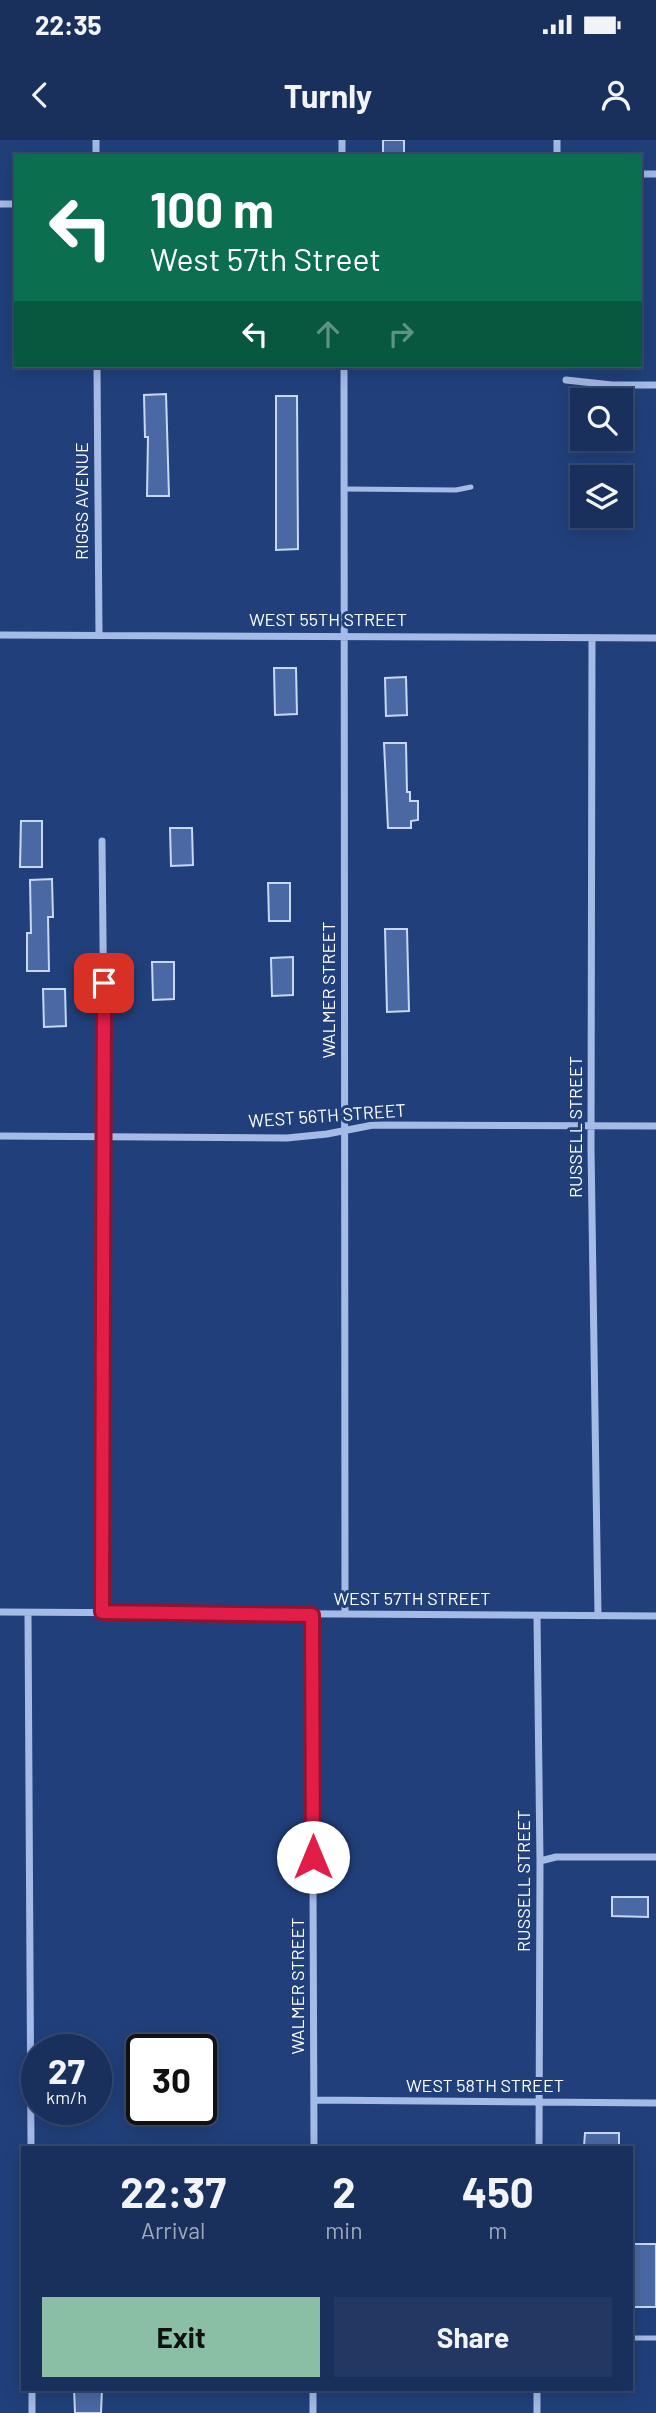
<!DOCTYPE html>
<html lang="en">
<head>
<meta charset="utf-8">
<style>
	:root { --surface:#19305c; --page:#223862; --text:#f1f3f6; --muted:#9fa9bb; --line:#374b72; --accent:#8abfa5 }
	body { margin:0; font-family:Barlow,sans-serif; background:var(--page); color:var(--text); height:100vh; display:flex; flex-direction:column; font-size:26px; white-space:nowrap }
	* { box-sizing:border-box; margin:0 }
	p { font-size:23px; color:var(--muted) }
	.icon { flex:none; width:38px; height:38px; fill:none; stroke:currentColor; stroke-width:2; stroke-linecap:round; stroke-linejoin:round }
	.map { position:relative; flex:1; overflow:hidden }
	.sheet { position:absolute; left:21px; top:2006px; width:612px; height:245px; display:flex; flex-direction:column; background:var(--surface); border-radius:0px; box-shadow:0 4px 18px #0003,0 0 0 2px var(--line) }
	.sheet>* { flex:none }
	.top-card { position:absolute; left:14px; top:14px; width:628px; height:214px; border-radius:0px; box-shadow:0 4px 18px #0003,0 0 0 2px var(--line); background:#0b6e4f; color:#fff; overflow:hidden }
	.tools { position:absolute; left:570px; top:248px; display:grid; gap:14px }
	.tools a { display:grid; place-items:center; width:63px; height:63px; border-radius:0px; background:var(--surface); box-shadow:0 4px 18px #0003,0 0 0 2px var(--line); font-size:35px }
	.speed { position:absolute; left:21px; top:1894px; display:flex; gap:14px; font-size:35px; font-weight:700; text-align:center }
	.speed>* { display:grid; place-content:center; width:91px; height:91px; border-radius:50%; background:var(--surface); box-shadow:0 4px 18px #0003,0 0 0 2px var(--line); line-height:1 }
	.speed small { font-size:18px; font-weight:400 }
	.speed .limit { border:4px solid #111; border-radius:10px; background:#fff; color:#111 }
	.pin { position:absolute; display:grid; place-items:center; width:60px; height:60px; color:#fff; margin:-30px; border-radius:14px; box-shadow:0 4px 10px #0006 }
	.me { position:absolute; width:77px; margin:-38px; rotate:0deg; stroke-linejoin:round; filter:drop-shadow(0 0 5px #0008) }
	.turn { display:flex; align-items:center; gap:24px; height:147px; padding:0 21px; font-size:32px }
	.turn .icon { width:91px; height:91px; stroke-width:2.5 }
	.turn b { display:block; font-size:49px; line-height:60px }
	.lanes { display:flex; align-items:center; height:66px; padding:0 21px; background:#0003; justify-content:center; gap:35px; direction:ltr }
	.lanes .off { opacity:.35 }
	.eta { display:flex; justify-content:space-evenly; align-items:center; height:119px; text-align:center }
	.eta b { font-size:42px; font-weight:700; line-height:49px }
	.primary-button { display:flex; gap:14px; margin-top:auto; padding:14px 21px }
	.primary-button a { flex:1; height:80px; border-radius:0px; background:var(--accent); color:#111; font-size:28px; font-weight:700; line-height:80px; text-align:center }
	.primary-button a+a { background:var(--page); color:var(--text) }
	.status { display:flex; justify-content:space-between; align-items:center; height:49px; padding:0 35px; background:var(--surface); direction:ltr }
	.status svg { height:19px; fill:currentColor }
	header { display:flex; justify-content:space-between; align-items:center; height:91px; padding:0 21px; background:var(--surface); font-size:32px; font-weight:700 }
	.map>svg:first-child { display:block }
	.building { fill:#4a69a4; stroke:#c7d7f4; stroke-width:2 }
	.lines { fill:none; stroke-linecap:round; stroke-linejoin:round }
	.service { stroke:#a4bbe6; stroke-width:5 }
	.minor { stroke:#a4bbe6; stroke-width:7 }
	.route-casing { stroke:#92132f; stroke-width:18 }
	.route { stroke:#e11d48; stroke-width:12 }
	.labels { text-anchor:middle; stroke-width:6; stroke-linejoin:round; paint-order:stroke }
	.street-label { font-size:18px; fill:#fff; stroke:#21407b }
</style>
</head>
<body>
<div class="status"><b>22:35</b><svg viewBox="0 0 49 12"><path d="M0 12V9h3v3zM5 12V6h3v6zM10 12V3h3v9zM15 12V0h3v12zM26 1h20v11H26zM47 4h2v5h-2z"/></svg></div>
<header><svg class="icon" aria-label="back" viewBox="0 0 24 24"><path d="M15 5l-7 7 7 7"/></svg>Turnly<svg class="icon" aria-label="person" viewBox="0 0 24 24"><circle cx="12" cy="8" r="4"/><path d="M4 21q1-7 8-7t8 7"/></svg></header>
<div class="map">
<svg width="656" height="2273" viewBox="0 0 656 2273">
	<rect width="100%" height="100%" fill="#21407b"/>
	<path class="building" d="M383 0H404V16H383Z
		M166 254 169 356H147L148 297H145L144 255Z
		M276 256H297L298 409 276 410Z
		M274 528H296L297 574 275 575Z
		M406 537 407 575 386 576 385 538Z
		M384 603H406L407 652H410V661H418V680L411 681V688H388Z
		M21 681H42V727H20Z
		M170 688H192L193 725 171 726Z
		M52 739 53 777H48L49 831H27V793H31L30 740Z
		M268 743H290V781H269Z
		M385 789H407L409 871 387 872Z
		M293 817V855L272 856 271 818Z
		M152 822H174V859L153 860Z
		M43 849H65L66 886 44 887Z
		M612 1757H648V1777L612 1776Z
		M585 1993H619V2007H584Z
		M632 2104H656V2167H632Z
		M74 2249H102L101 2273H75Z"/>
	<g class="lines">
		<path class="service" d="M345 349 456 350 471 347
			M632 2198H656"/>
		<path class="minor" d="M96 0V16
			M342 0V16
			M557 0V16
			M640 34H656
			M0 64H16
			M97 226 99 495
			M344 226 345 1474
			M566 240 612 245H656
			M0 495 656 498
			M592 498 591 1008 598 1476
			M102 701 105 997 102 1472
			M0 996 287 998 327 994 373 985 656 986
			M0 1472 656 1476
			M28 1473 31 2007
			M312 1475 314 2007
			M537 1476 540 1721 539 2007
			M540 1721 556 1717H656
			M314 1960 656 1963
			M32 2249V2273
			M313 2273V2249
			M537 2273V2249"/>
	</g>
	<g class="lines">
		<g class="route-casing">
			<path id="route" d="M104 843 102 1472 312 1475 313 1717"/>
		</g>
		<use href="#route" class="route"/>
	</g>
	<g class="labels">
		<g class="street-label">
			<text transform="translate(82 361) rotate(-90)" y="6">RIGGS AVENUE</text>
			<text x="328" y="486">WEST 55TH STREET</text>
			<text transform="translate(329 850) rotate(-90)" y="6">WALMER STREET</text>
			<text transform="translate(327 976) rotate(-4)" y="6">WEST 56TH STREET</text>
			<text transform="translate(576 987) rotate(-90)" y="6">RUSSELL STREET</text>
			<text x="412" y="1465">WEST 57TH STREET</text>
			<text transform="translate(524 1741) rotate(-90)" y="6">RUSSELL STREET</text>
			<text transform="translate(298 1846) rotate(-90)" y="6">WALMER STREET</text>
			<text x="485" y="1952">WEST 58TH STREET</text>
		</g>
	</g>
</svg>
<div class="tools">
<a><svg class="icon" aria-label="search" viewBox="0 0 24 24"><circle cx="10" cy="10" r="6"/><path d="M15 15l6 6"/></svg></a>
<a><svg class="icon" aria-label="layers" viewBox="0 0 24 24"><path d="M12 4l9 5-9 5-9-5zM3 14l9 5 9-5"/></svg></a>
</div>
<div class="speed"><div>27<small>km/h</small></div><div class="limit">30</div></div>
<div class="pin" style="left:104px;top:843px;background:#d93025"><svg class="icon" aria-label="arrive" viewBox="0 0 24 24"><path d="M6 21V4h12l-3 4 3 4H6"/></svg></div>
<svg class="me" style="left:313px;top:1717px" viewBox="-20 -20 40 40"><circle r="19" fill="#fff"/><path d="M0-13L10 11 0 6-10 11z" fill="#e11d48"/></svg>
<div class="top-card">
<div class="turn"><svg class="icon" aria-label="left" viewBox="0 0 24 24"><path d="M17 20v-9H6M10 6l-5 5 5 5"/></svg><div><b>100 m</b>West 57th Street</div></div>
<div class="lanes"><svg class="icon" aria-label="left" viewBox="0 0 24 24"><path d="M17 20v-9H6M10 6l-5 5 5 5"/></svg><svg class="icon off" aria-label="ahead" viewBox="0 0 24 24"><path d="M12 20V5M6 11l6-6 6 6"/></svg><svg class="icon off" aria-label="right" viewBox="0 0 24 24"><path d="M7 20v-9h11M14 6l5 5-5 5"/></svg></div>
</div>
<section class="sheet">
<div class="eta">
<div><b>22:37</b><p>Arrival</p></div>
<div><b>2</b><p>min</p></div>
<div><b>450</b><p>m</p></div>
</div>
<div class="primary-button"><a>Exit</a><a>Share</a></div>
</section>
</div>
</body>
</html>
